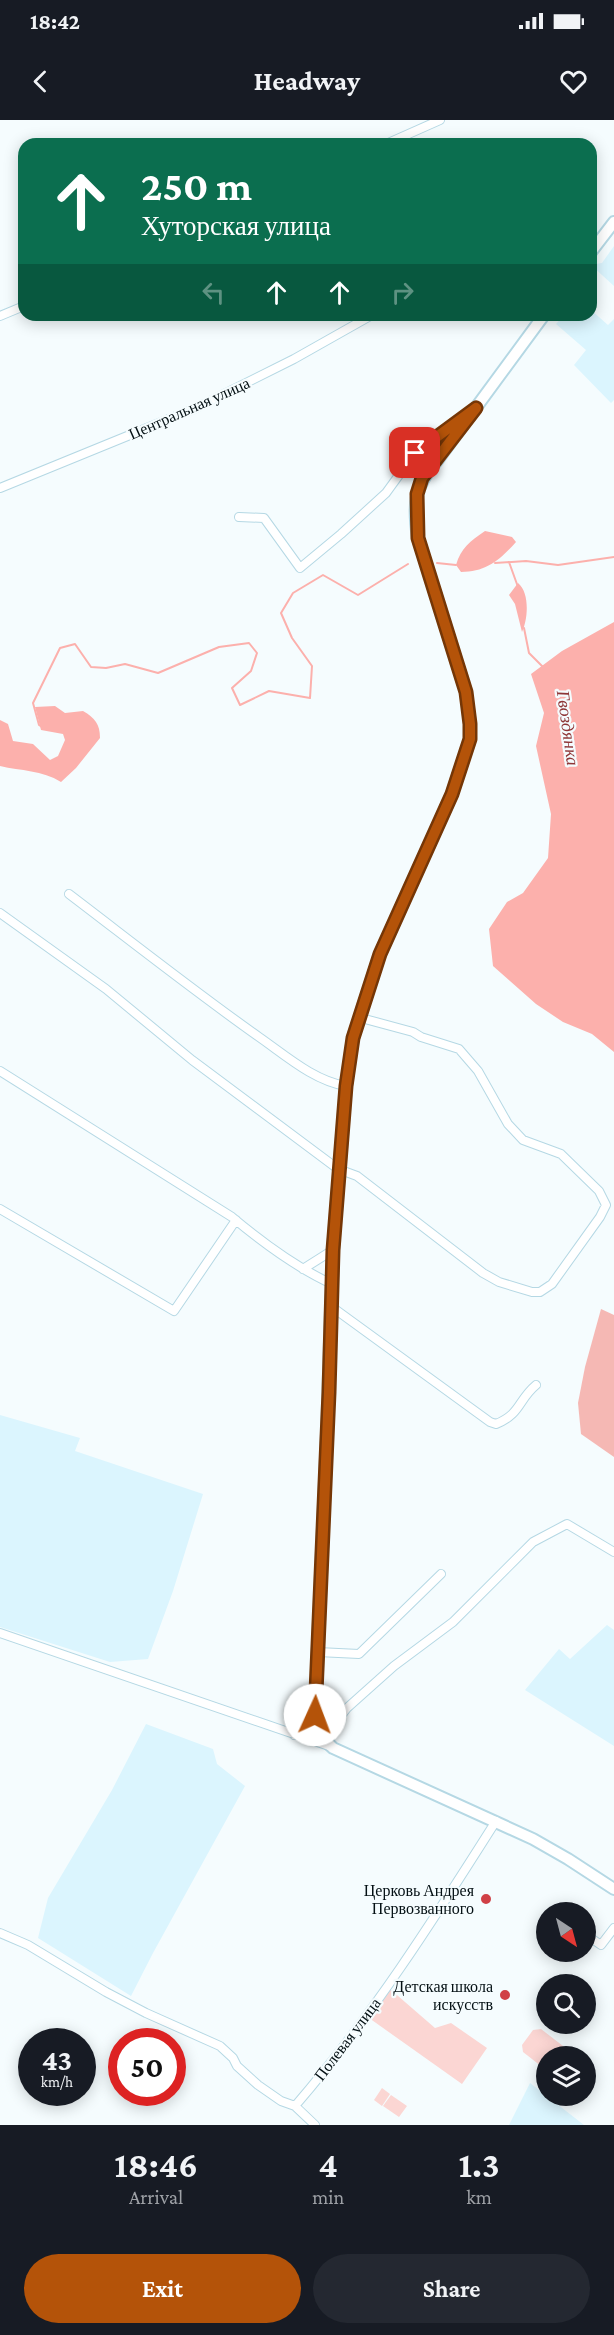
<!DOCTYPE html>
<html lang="en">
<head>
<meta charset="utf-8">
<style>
	:root { --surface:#171b24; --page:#242831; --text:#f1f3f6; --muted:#9ea1a6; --accent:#b45309 }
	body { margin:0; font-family:"Crimson Pro",serif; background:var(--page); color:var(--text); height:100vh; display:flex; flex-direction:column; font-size:22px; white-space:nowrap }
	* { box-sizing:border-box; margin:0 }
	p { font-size:20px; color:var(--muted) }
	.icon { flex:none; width:33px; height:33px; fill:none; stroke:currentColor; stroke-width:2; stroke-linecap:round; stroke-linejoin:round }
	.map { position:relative; height:2005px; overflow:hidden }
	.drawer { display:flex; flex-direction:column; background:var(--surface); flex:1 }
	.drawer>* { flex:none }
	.banner { position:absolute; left:18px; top:18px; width:579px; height:183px; border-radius:18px; box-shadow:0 3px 15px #0003; background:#0b6e4f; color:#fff; overflow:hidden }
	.needle { width:39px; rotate:144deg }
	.tools { position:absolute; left:536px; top:1782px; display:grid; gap:12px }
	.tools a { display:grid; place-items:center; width:60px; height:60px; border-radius:50%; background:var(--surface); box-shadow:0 3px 15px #0003; font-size:30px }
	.speed { position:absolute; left:18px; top:1908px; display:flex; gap:12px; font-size:30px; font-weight:700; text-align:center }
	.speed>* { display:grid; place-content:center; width:78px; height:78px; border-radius:50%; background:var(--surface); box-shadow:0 3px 15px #0003; line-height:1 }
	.speed small { font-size:15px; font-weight:400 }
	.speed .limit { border:9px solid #d22; background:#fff; color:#111 }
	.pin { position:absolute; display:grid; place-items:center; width:51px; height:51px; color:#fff; margin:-26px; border-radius:12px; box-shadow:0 3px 9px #0006 }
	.me { position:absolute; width:66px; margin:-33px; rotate:2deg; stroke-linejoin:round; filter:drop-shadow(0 0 4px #0008) }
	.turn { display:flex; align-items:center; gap:21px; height:126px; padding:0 24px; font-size:27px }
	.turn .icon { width:78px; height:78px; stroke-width:2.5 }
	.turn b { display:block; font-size:42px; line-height:51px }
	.lanes { display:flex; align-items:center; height:57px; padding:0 24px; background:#0003; justify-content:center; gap:30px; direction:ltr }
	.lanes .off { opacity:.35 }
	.eta { display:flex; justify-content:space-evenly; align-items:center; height:102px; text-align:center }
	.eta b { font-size:36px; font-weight:700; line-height:42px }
	.primary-button { display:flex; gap:12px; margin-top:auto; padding:12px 24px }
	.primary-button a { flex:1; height:69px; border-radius:36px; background:var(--accent); color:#fff; font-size:24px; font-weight:700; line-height:69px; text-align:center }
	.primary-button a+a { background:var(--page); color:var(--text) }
	.status { display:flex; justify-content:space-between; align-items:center; height:42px; padding:0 30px; background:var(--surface); direction:ltr }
	.status svg { height:16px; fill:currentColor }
	header { display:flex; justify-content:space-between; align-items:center; height:78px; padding:0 24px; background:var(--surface); font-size:27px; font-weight:700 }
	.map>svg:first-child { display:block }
	.built { fill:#dbf5fe }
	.green { fill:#fbd6d3 }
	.forest { fill:#f5b8b4 }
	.water { fill:#fcb0ac }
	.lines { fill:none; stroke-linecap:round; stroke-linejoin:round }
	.stream { stroke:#fcb0ac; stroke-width:2 }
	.street-casing { stroke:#b5d8e4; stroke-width:10 }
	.secondary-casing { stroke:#b5d8e4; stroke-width:14 }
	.street { stroke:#fff; stroke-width:8 }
	.secondary { stroke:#fff; stroke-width:10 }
	.route-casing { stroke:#753606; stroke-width:15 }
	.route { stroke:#b45309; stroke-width:10 }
	.poi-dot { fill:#d04046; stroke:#f5fcfe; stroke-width:2 }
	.labels { text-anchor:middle; stroke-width:4.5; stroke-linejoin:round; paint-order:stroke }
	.street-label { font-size:16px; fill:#041014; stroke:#f5fcfe }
	.poi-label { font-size:16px; fill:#041014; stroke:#f5fcfe; text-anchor:end }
	.water-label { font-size:18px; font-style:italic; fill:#8e3637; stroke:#f5fcfe }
</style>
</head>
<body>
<div class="status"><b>18:42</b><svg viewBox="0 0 49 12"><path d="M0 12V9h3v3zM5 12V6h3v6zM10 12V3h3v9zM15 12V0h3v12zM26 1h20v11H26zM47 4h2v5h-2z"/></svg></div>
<header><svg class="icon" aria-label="back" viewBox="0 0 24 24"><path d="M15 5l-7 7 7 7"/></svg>Headway<svg class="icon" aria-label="heart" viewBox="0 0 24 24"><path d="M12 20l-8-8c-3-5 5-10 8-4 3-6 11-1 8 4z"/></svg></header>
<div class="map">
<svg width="614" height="2005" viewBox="0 0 614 2005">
	<rect width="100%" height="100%" fill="#f5fcfe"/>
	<path class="built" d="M614 126V166L591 145 602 143Z
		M591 190 608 205 614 199V280L611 283 574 245 586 230 556 204 564 195H591Z
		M0 1295 80 1318 75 1331 203 1374 173 1471 148 1539 110 1542 0 1507Z
		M607 1505 614 1510V1626L525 1570 559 1529 570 1539Z
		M146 1604 213 1629 217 1644 245 1666 153 1833 131 1876 38 1818 48 1778 112 1670Z
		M530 1963 584 2005H509Z"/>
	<path class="green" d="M390 1869 435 1908 451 1903 487 1928 462 1964 369 1898Z
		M541 1909 576 1936H546V1950L523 1932 522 1925 533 1910Z
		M382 1968 390 1974 382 1986 374 1980Z
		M391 1975 407 1986 399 1997 383 1986Z"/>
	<path class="forest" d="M601 1189 614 1195V1337L581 1314 578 1283 585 1247Z"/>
	<path class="water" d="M485 411 512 417 516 422C500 440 486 452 461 452L456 445C461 428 470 421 485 411Z
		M518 463C530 473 528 499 522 512L515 484 509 475Z
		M614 502V932L592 914 563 902 536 884 493 846 489 809 507 782 523 773 548 738 551 694 536 626 544 593 531 554 562 531Z
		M55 586 65 593 83 591C95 598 100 604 100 618L76 648 61 662C42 650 21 651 0 646V600L8 604 13 621 33 624 50 640 58 636 65 620 63 614 41 610 35 587Z"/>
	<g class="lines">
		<path class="stream" d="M509 442 518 467
			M437 443 456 445
			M495 443 526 441 558 445 614 437
			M524 508 529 533 543 547
			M42 607 39 605 33 583 60 528 75 524 91 547 106 548 125 544 158 553 219 527 249 523 257 533 251 551 232 568 240 585 269 571 310 578 312 546 292 518 281 493 293 473 323 455 358 475 408 444"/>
		<g class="street-casing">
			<path id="street" d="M386 24 440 0
				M0 196 24 186
				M0 368 196 288 294 239 372 195
				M239 397 264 398 300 448 341 414 386 373 415 333 468 294
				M69 774C132 822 194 871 259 917 285 935 314 961 346 966
				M0 793 106 869 192 940 338 1049 357 1056 483 1153 499 1162 532 1172H540L552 1164 600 1097 606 1085 599 1071 561 1034 523 1020 508 1004 478 951 459 929 421 917 413 912 361 898
				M0 951 232 1097C263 1123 295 1147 332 1164
				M0 1089 174 1191 236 1100
				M303 1149 333 1130
				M332 1187 490 1302 496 1304C521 1294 518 1280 536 1265
				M0 1513 329 1626
				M318 1532 359 1534 441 1454
				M315 1602 340 1597 347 1588 394 1546 453 1502 533 1422 567 1404 614 1432
				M294 1615 307 1609 314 1596
				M0 1813 28 1825 106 1872 146 1893 220 1926 233 1938 237 1946 258 1965 281 1981 295 1986 315 2005
				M585 1814 601 1825 614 1808
				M295 1986C371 1898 434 1799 496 1701"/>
		</g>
		<g class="secondary-casing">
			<path id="secondary" d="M591 132 614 102
				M544 195 436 342C414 367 413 385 418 418L466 572 470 604V619L452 674 380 834 353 918 346 966 333 1130 327 1314 315 1595C316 1610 322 1618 333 1628L533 1719 568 1739 614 1769"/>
		</g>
		<use href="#street" class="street"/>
		<use href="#secondary" class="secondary"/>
	</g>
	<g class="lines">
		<g class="route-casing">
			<path id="route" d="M315 1595 329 1272 333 1130 346 966 353 918 380 834 452 674 470 619V604L466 572 418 418 417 374 422 358 476 288 415 333"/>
		</g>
		<use href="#route" class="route"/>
	</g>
	<g class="poi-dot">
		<circle cx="486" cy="1779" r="6"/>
		<circle cx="505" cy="1875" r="6"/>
	</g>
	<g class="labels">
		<g class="street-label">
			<text transform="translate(189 288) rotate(-24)" y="6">Центральная улица</text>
			<text transform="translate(347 1919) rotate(-53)" y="6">Полевая улица</text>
		</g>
		<g class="poi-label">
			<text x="474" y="1776">Церковь Андрея<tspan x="474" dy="18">Первозванного</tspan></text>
			<text x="493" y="1872">Детская школа<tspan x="493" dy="18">искусств</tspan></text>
		</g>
		<g class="water-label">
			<text transform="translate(568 608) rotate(82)" y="6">Гвоздянка</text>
		</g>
	</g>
</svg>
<div class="tools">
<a><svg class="needle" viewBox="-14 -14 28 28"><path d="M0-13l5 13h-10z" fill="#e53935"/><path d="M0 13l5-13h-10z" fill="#9ea1a6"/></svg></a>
<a><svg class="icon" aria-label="search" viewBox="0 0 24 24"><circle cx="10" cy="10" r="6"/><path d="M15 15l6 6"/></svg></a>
<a><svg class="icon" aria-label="layers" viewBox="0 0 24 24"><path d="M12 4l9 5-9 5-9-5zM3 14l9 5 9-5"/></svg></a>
</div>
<div class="speed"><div>43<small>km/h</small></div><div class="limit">50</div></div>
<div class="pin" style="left:415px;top:333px;background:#d93025"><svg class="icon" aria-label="arrive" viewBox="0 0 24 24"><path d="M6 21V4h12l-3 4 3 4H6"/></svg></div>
<svg class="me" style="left:315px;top:1595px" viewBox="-20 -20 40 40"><circle r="19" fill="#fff"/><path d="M0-13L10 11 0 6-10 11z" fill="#b45309"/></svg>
<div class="banner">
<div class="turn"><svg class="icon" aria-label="ahead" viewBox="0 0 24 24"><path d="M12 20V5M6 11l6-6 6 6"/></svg><div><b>250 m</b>Хуторская улица</div></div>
<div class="lanes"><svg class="icon off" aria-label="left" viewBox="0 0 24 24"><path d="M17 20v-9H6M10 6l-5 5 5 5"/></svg><svg class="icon" aria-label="ahead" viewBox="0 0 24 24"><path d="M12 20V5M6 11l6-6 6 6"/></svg><svg class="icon" aria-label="ahead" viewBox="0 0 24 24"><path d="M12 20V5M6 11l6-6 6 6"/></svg><svg class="icon off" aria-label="right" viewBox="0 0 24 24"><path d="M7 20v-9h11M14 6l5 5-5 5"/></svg></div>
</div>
</div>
<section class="drawer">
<div class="eta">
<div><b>18:46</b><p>Arrival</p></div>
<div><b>4</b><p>min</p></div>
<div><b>1.3</b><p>km</p></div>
</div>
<div class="primary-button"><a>Exit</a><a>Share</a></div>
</section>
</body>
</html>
